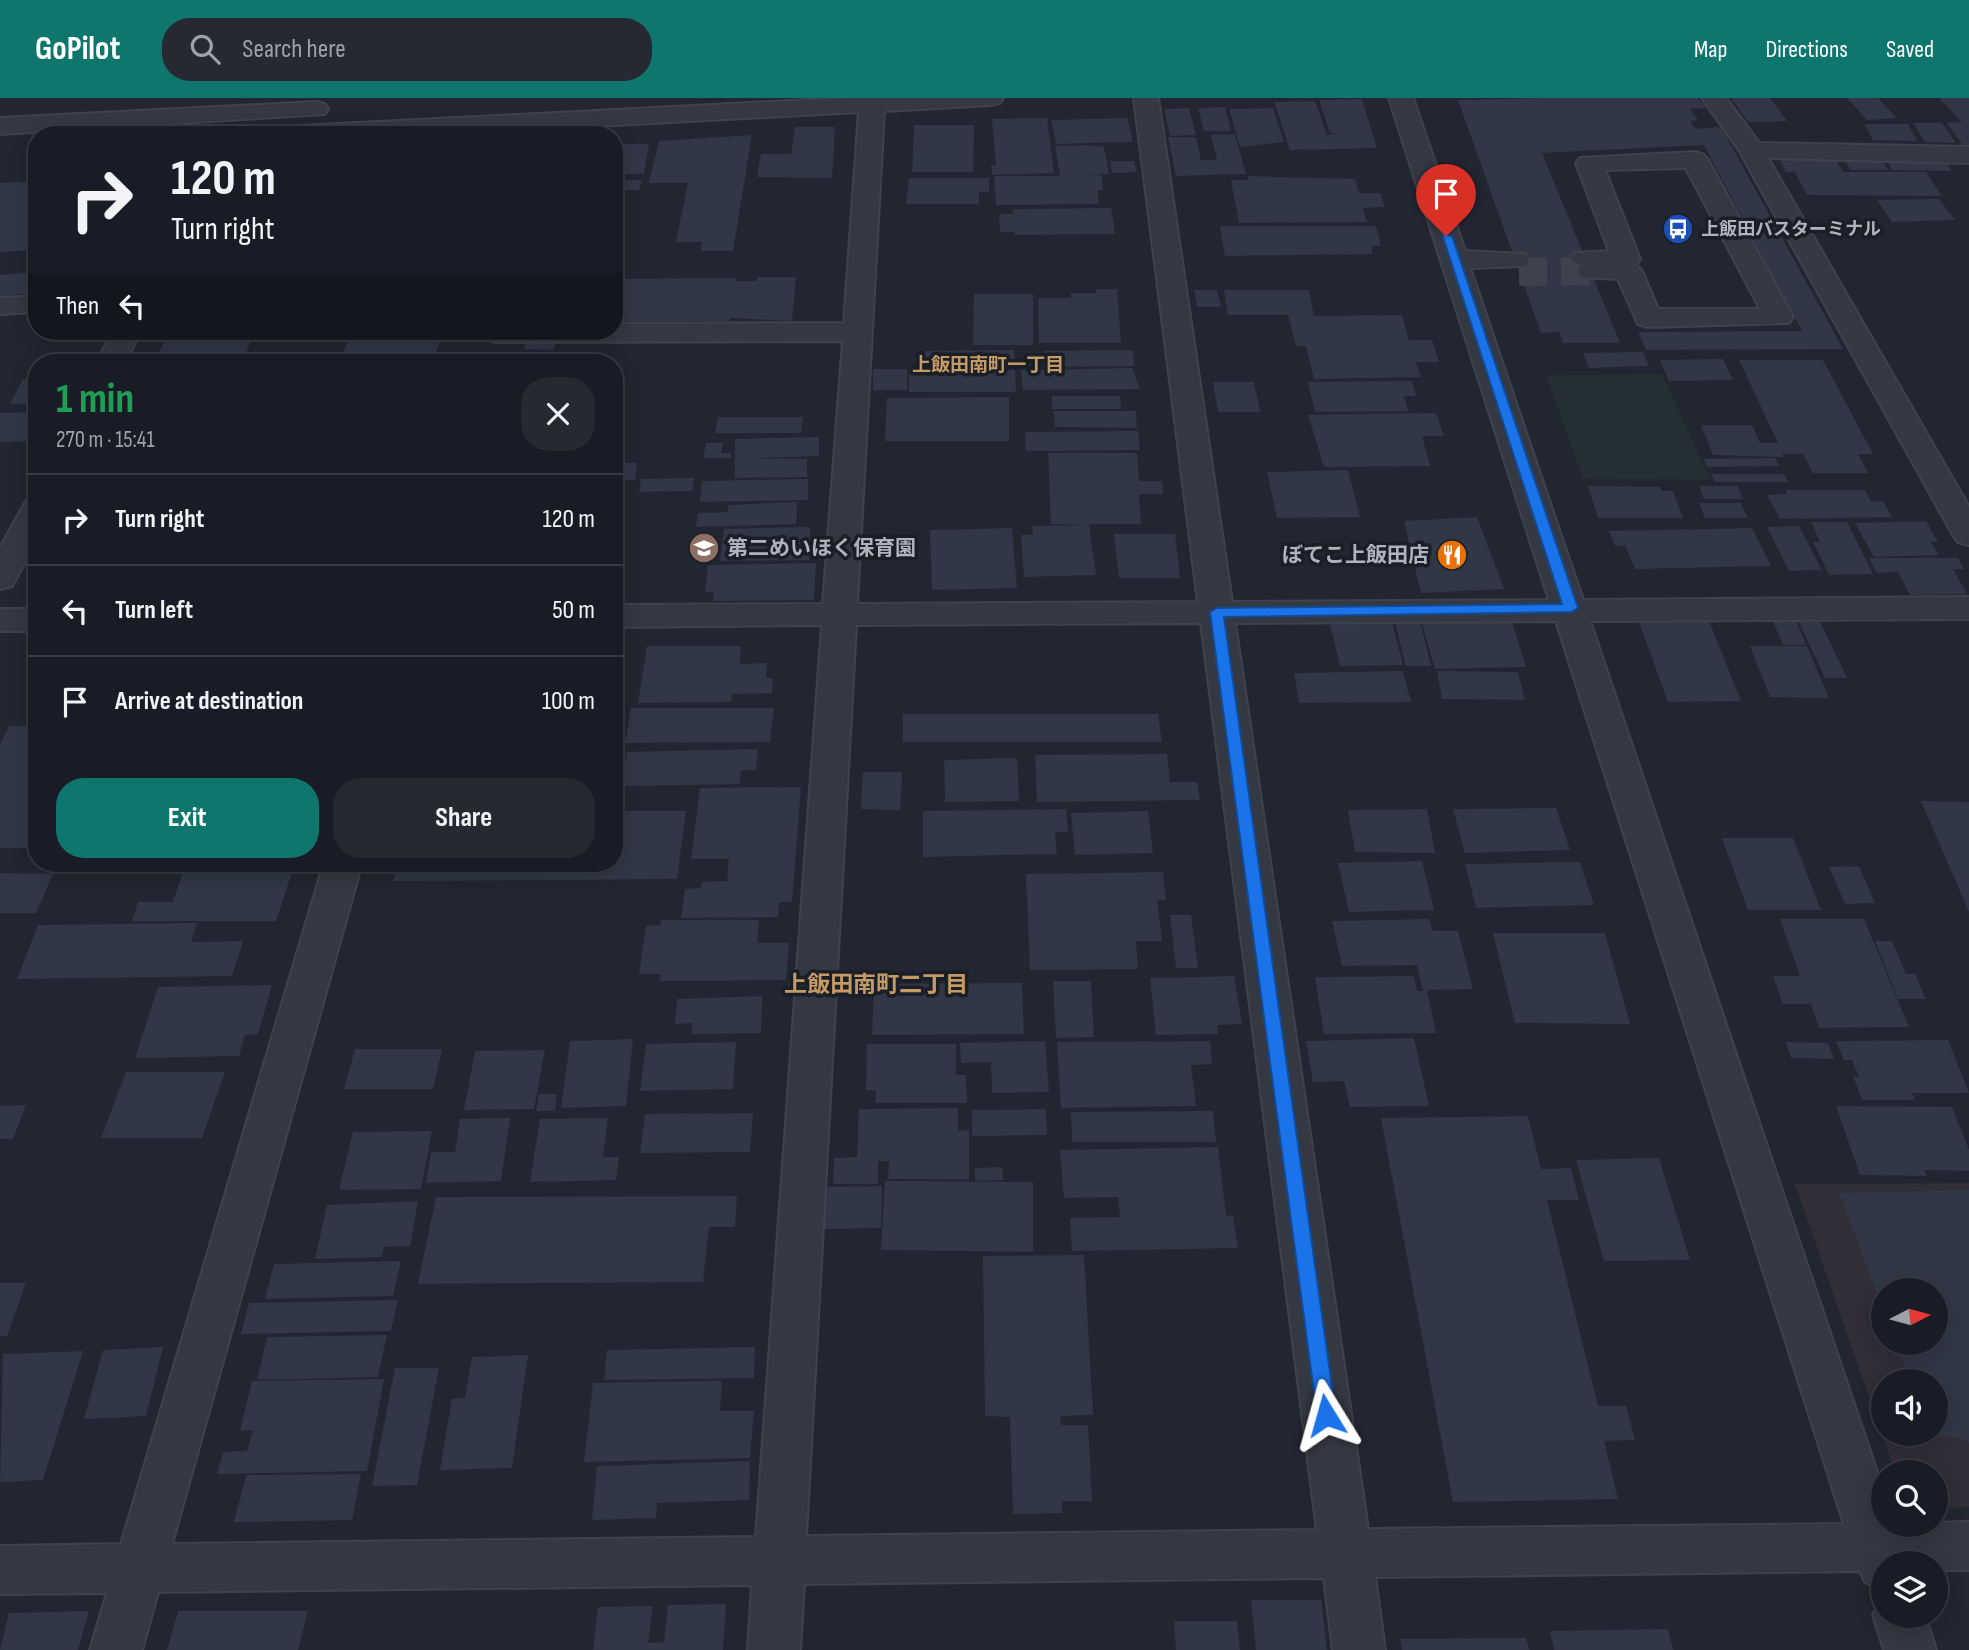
<!DOCTYPE html>
<html lang="en">
<head>
<meta charset="utf-8">
<style>
	:root { --surface:#191c26; --page:#262932; --text:#f1f3f6; --muted:#9fa1a7; --line:#373a43; --accent:#0f766e }
	body { margin:0; font-family:"Sofia Sans Condensed","Noto Sans JP",sans-serif; background:var(--page); color:var(--text); height:100vh; display:flex; flex-direction:column; font-size:26px; white-space:nowrap }
	* { box-sizing:border-box; margin:0 }
	p { font-size:23px; color:var(--muted) }
	.icon { flex:none; width:38px; height:38px; fill:none; stroke:currentColor; stroke-width:2; stroke-linecap:round; stroke-linejoin:round }
	.map { position:relative; flex:1; overflow:hidden }
	.sheet { position:absolute; left:28px; top:256px; width:595px; height:518px; display:flex; flex-direction:column; background:var(--surface); border-radius:28px; box-shadow:0 4px 18px #0003,0 0 0 2px var(--line) }
	.sheet>* { flex:none }
	.guide { position:absolute; left:28px; top:28px; width:595px; height:214px; border-radius:28px; box-shadow:0 4px 18px #0003,0 0 0 2px var(--line); background:#191c26; color:var(--text); overflow:hidden }
	.needle { width:46px; rotate:84deg }
	.fabs { position:absolute; left:1871px; top:1180px; display:grid; gap:14px }
	.fabs a { display:grid; place-items:center; width:77px; height:77px; border-radius:50%; background:var(--surface); box-shadow:0 4px 18px #0003,0 0 0 2px var(--line); font-size:35px }
	.pin { position:absolute; display:grid; place-items:center; width:60px; height:60px; color:#fff; margin:-72px -30px; border-radius:50% 50% 50% 0; rotate:-45deg; box-shadow:0 0 7px #0007 }
	.pin .icon { rotate:45deg }
	.me { position:absolute; width:77px; margin:-38px; rotate:352deg; stroke-linejoin:round; filter:drop-shadow(0 0 5px #0008) }
	.turn { display:flex; align-items:center; gap:24px; height:147px; padding:0 28px; font-size:32px }
	.turn .icon { width:91px; height:91px; stroke-width:2.5 }
	.turn b { display:block; font-size:49px; line-height:60px }
	.then { display:flex; align-items:center; height:66px; padding:0 28px; background:#0003; gap:14px; font-size:26px }
	.round { display:grid; place-items:center; flex:none; width:74px; height:74px; border-radius:28px; background:var(--page) }
	.head { display:flex; align-items:center; justify-content:space-between; height:119px; padding:0 28px }
	h1 { font-size:42px; font-weight:700; line-height:52px; color:#1e9e55 }
	.action { display:flex; gap:14px; margin-top:auto; padding:14px 28px }
	.action a { flex:1; height:80px; border-radius:28px; background:var(--accent); color:#fff; font-size:28px; font-weight:700; line-height:80px; text-align:center }
	.action a+a { background:var(--page); color:var(--text) }
	ul { padding:0; list-style:none }
	li { display:flex; align-items:center; gap:21px; height:91px; padding:0 28px; border-top:2px solid var(--line) }
	li div { flex:1 }
	li b { display:block; font-size:26px }
	li em { font-style:normal }
	header { display:flex; align-items:center; gap:42px; box-sizing:border-box; height:98px; padding:0 35px; background:var(--accent); color:#fff }
	header strong { font-size:33px }
	nav { display:flex; gap:38px; margin-inline-start:auto; font-size:24px }
	.search { width:490px; height:63px; background:var(--page); display:flex; align-items:center; gap:18px; box-sizing:border-box; padding:0 24px; border-radius:28px; color:var(--muted); font-size:26px }
	.map>svg:first-child { display:block }
	.medical { fill:#312e38; fill-rule:evenodd }
	.green { fill:#232f33 }
	.building { fill:#313746 }
	.lines { fill:none; stroke-linecap:round; stroke-linejoin:round }
	.minor-tunnel { stroke:#3d424e; stroke-width:28; stroke-dasharray:28 14; stroke-linecap:butt }
	.minor-casing { stroke:#3e424d; stroke-width:4 }
	.minor { fill:#343843; fill-rule:evenodd }
	.route { fill:#1a73e8; stroke:#114b97; stroke-width:2 }
	.labels { text-anchor:middle; stroke-width:7; stroke-linejoin:round; paint-order:stroke }
	.far-poi-label { font-size:18px; font-weight:bold; fill:#aeb3c0; stroke:#1a1e27; text-anchor:start }
	.far-neighbourhood-label { font-size:19px; font-weight:bold; fill:#c49a65; stroke:#1a1e27 }
	.poi-label { font-size:21px; font-weight:bold; fill:#aeb3c0; stroke:#1a1e27; text-anchor:start }
	.neighbourhood-label { font-size:23px; font-weight:bold; fill:#c49a65; stroke:#1a1e27 }
</style>
</head>
<body>
<header>
<strong>GoPilot</strong>
<div class="search"><svg class="icon" aria-label="search" viewBox="0 0 24 24"><circle cx="10" cy="10" r="6"/><path d="M15 15l6 6"/></svg>Search here</div>
<nav><a>Map</a><a>Directions</a><a>Saved</a></nav>
</header>
<div class="map">
<svg width="1969" height="1552" viewBox="0 0 1969 1552">
	<rect width="100%" height="100%" fill="#212632"/>
	<path class="medical" d="M1969 1085V1409L1940 1410 1936 1407V1374H1895L1795 1086ZM1883 1192H1936V1244H1883ZM1883 1283H1936V1335H1883Z"/>
	<path class="green" d="M1662 276 1710 382 1583 381 1546 277Z"/>
	<path class="building" d="M1546 0H1698L1706 10 1690 11 1698 22 1690 23 1695 31 1721 29 1843 251 1646 252 1638 234 1802 233 1704 47 1542 55 1620 245H1563L1559 234 1541 235 1458 2Z
		M1731 0H1770L1787 23 1748 24Z
		M1847 0H1878L1897 20 1867 22Z
		M1939 0H1969V49H1964L1947 25 1962 24Z
		M1362 1 1377 50 1290 52 1274 4 1315 3 1327 37 1338 36 1330 35 1319 2Z
		M1225 9 1231 33H1204L1198 10Z
		M1189 10 1196 37 1170 38 1164 11Z
		M1273 10 1284 44 1240 49 1229 11Z
		M1047 20 1054 75 992 77 991 67H996L992 21Z
		M1127 20 1133 44 1056 46 1051 22Z
		M1913 25H1942L1956 45 1925 44Z
		M1864 26H1908L1917 43 1873 42Z
		M914 27H974L973 74H912Z
		M795 29H835L832 80 757 79 761 56H791Z
		M1235 36 1246 76 1176 78 1168 39H1196L1201 62H1217L1211 37Z
		M752 37 733 153H701L702 144H676L688 85H649L659 43Z
		M614 46H649L644 76H614Z
		M1086 47 1104 49 1109 76 1072 78 1102 77 1103 92H1097L1099 106 996 107 994 78H1060L1055 48Z
		M1834 59 1843 74H1926L1942 98 1807 97 1795 74H1786L1779 60Z
		M1844 61H1881L1888 72H1851Z
		M1887 62H1946L1951 73 1892 72Z
		M1110 63H1134L1137 74 1112 75Z
		M1247 78 1355 81 1359 95H1380L1385 109 1363 110 1367 124 1239 125 1231 82H1248Z
		M909 80H989V94H979V106H906Z
		M619 82H642L639 92H616Z
		M37 83V152L0 154V85Z
		M1939 101 1955 122 1892 124 1877 102Z
		M1111 110 1115 136 1015 137 1014 134H1000L999 116H1013V111Z
		M1220 128H1376L1381 148H1371L1373 156 1225 158Z
		M37 174V195L0 198V177Z
		M757 179H796L792 223 730 220V223L614 224V181L736 180V183H757Z
		M1096 191H1117L1121 245H1039L1038 200H1071V195H1096Z
		M1194 192H1217L1221 209H1197Z
		M1224 192H1309L1314 218 1402 217 1409 242H1432L1439 264H1416L1421 279 1314 281 1306 248H1296L1288 217H1228Z
		M974 196H1033V247H973Z
		M151 233H199L196 239H148Z
		M203 233H257L255 239H200Z
		M350 237H442L433 262H340Z
		M251 242 245 258 156 260 164 244Z
		M526 244 556 245 553 252 524 251Z
		M1014 252 1015 270 924 271 925 253Z
		M1133 252 1134 268 1045 269 1044 253Z
		M1643 254 1649 268 1589 270 1583 255Z
		M1723 261 1733 282 1669 283 1660 262Z
		M1739 262H1823L1873 356H1858L1868 375H1813L1803 356H1782L1784 359 1713 357 1701 327H1752L1760 345H1778Z
		M1132 270 1140 291 1023 292 1021 272Z
		M873 271H907V292H873Z
		M909 272H1015L1016 294H909Z
		M23 281H37V292L29 306H10Z
		M1412 283 1416 298H1404L1408 313 1315 314 1308 284Z
		M1213 284H1254L1260 314H1218Z
		M1052 298H1120L1121 311H1052Z
		M1009 299V343H885L887 300Z
		M1054 313H1136L1137 330 1055 329Z
		M37 314V329L31 343 0 344V315Z
		M1436 315 1444 338H1422L1430 368 1324 369 1308 317Z
		M718 319H803L801 335H715Z
		M1138 333 1140 352 1026 353 1025 334Z
		M819 339V358L751 360 807 361V379L735 380V341Z
		M706 345H723L721 355H731V360H703Z
		M1048 355H1137L1139 383H1162L1163 396H1139L1141 426H1089L1096 477 1024 479 1021 437H1033L1032 428 1086 427 1051 426Z
		M1775 360 1779 368 1707 369 1704 361Z
		M621 365H637L635 382H619Z
		M1348 372 1360 419 1277 420 1267 374Z
		M1711 376H1784L1788 384H1715Z
		M694 380 692 393 639 394 641 381Z
		M808 381V402L700 404 702 383Z
		M1588 388 1660 389 1662 393H1673L1683 420H1598Z
		M1699 388H1738L1743 401H1704Z
		M1785 392H1865L1871 404 1883 403 1892 419 1780 421 1767 397 1787 396Z
		M797 404 796 426 696 429 698 415 728 414V407Z
		M1699 405H1741L1748 420H1705Z
		M1477 419 1504 491 1421 495 1404 423Z
		M1926 423 1938 444H1931L1939 457 1874 459 1855 425Z
		M1811 424H1847L1873 476 1829 477 1813 444H1820Z
		M1799 428 1822 472 1789 473 1767 429Z
		M810 429 809 462 720 463 724 431Z
		M1012 430 1017 490 932 492 930 432Z
		M1752 430 1771 468 1635 471 1625 447 1615 448 1609 433Z
		M1114 436H1175L1180 480H1119Z
		M1869 460H1958L1964 471H1953L1967 496 1910 497 1898 474 1877 475Z
		M816 465 814 502 713 503 714 494H705L708 467Z
		M1818 519 1847 580H1825L1797 520Z
		M1772 521 1796 522 1806 547H1783Z
		M1709 523 1741 603 1668 604 1639 524Z
		M1392 524 1403 567 1340 568 1330 526Z
		M1395 524H1420L1431 568H1406Z
		M1512 524 1526 569 1435 571 1422 525Z
		M647 548H741L740 566 767 565 766 580H773L772 595 732 596 731 604 638 605Z
		M1750 548H1807L1829 600 1770 599Z
		M1403 573 1411 604 1299 605 1294 575Z
		M1437 573 1518 574 1525 602 1442 601Z
		M631 610H774L770 644 625 645Z
		M903 616H1158L1162 644H903Z
		M9 628H37V750H0V647Z
		M758 651 756 672H741L740 686 621 688 627 654Z
		M1167 656 1170 684H1197L1200 702 1037 704 1035 657Z
		M1017 660 1019 703 945 704 944 662Z
		M863 674H902L900 712 861 711Z
		M801 689 792 804H779L778 819 681 820 685 791 701 790 702 784 727 783 729 761H691L700 690Z
		M1921 703 1969 704V814Z
		M1556 710 1570 752 1465 755 1453 711Z
		M1066 711 1068 734H1055L1057 756 923 759V713Z
		M1427 711 1435 755 1355 754 1348 712Z
		M614 713H686L677 781 393 783 398 765H614Z
		M1148 713 1153 755 1075 757 1071 715Z
		M1722 740H1793L1821 812H1748Z
		M1422 763 1434 812 1349 814 1338 765Z
		M1580 764 1594 807 1476 810 1465 766Z
		M1859 768 1875 805 1845 806 1829 769Z
		M183 774H292L276 823H132L138 804H173Z
		M1163 774 1166 802H1157L1162 843H1136L1138 871 1030 872 1026 776Z
		M0 775 53 776 36 815H0Z
		M1170 817H1191L1198 870H1176Z
		M1429 821 1433 833H1458L1473 891 1427 892 1436 935 1324 936 1315 879 1414 878 1417 893H1423L1417 867 1342 868 1332 823Z
		M1780 821H1864L1909 929 1819 930 1811 906H1783L1773 878H1800Z
		M661 822H759L757 845H789L786 882 660 883 661 876H639L646 828 660 827Z
		M197 825 191 844 243 843 232 878 17 881 38 827Z
		M1493 835H1605L1630 926 1515 925Z
		M1875 843H1892L1906 876H1915L1926 901H1898Z
		M1234 878 1242 926 1217 927 1218 936 1156 937 1150 880Z
		M1053 883H1091L1094 939 1056 940Z
		M1022 885 1024 936 872 937 874 886Z
		M272 887 258 936 245 937 239 958 135 960 158 889Z
		M762 898 761 935 692 936V925L675 926 677 901Z
		M1414 940 1429 1008 1350 1009 1344 983 1313 984 1306 943Z
		M633 941 626 1008 561 1010 570 943Z
		M1948 942 1969 995H1912L1915 1002H1862L1853 978 1859 979 1852 962H1844L1836 943Z
		M1045 943 1049 994 992 995 991 964 961 965 960 945Z
		M1210 943 1212 966 1191 967 1196 1008 1061 1010 1057 944Z
		M736 944 733 991 640 993 646 946Z
		M1786 944 1828 945 1834 961 1791 960Z
		M867 946H956V977H966L967 1005H875L876 992H866Z
		M355 951H442L433 991H344Z
		M545 952 534 1011 464 1012 475 953Z
		M126 974H225L202 1040H101Z
		M539 996H557L555 1013H536Z
		M26 1007 13 1041H0V1008Z
		M1836 1008 1952 1009 1969 1052V1073L1924 1072 1927 1078 1860 1077Z
		M958 1010V1033L969 1032V1081H888L889 1063H878V1086H833L834 1060 857 1059 859 1011Z
		M1046 1011 1047 1037 972 1038V1012Z
		M1213 1013 1216 1044H1072L1071 1014Z
		M753 1015 750 1054 640 1055 645 1016Z
		M1528 1018 1541 1071 1571 1070 1579 1102H1547L1598 1308H1626L1635 1342 1604 1343 1618 1401 1453 1404 1381 1020Z
		M510 1020 501 1083 426 1085 431 1054H455L460 1021Z
		M608 1020 603 1059H619L616 1082 530 1084 540 1021Z
		M432 1033 421 1091 339 1092 353 1034Z
		M1218 1049 1226 1118 1233 1117 1238 1150 1072 1153 1070 1120 1120 1119 1118 1099 1064 1100 1060 1052Z
		M1659 1060 1690 1162 1604 1163 1576 1062Z
		M1002 1069 1003 1082 975 1083V1070Z
		M885 1083 1033 1084V1154L881 1152Z
		M882 1088 881 1130 823 1131 824 1089Z
		M1969 1092V1345L1958 1339H1931L1929 1335H1936V1283H1910L1895 1244H1936V1192H1883V1211L1839 1095Z
		M737 1098 735 1129H709L703 1184 418 1186 436 1099Z
		M418 1103 410 1148 384 1149 382 1159 315 1161 327 1107Z
		M1084 1157 1093 1317 1060 1318 1061 1327H1088L1092 1403H1062V1415L1013 1416 1010 1319 985 1318 983 1158Z
		M401 1163 393 1198 265 1201 274 1166Z
		M0 1185H26L7 1238H0Z
		M398 1202 391 1233 241 1236 249 1205Z
		M387 1237 378 1279 257 1282 267 1239Z
		M163 1249 146 1318 84 1321 103 1252Z
		M755 1249 754 1280 604 1282 607 1252Z
		M83 1253 43 1382 0 1384 3 1256Z
		M528 1257 512 1370 440 1372 452 1301 465 1300 472 1259Z
		M395 1270H439L417 1387 372 1388Z
		M384 1281 367 1373 217 1376 223 1354 247 1353 253 1332 240 1333 252 1283Z
		M722 1283 720 1313H754L750 1360 584 1364 593 1285Z
		M750 1363 749 1402 657 1405 656 1420 592 1422 597 1368Z
		M361 1376 352 1422 234 1424 246 1377Z
		M1251 1502H1321L1327 1552H1256Z
		M726 1506 723 1552H593L598 1509 653 1508 648 1545 664 1544 668 1507Z
		M89 1513 78 1552H0L9 1515Z
		M178 1513H308L298 1552H167Z
		M1174 1523H1237L1240 1552H1176Z
		M1668 1531 1673 1552H1554L1550 1533Z
		M1526 1540 1529 1552H1402L1400 1541Z"/>
	<g class="lines">
		<path class="minor-tunnel" d="M1519 174 1591 173"/>
		<g class="minor-casing">
			<path id="minor" d="M849 0H1003L1000 5 991 7 884 13 857 506 1198 504 1134 0H1158L1232 504 1549 502 1389 0H1413L1465 153 1525 156 1529 162 1525 168 1470 170 1583 502 1969 499V521L1590 523 1883 1392V1426L1969 1424V1472H1936V1465H1883V1491L1865 1484 1860 1473 1375 1479 1385 1552H1333L1324 1480 804 1486 800 1552H748L752 1487 158 1494 142 1552H90L107 1495 0 1496V1448L121 1446 324 765H362L172 1446 756 1439 822 527 614 529V507L823 506 843 243 495 244 485 241 481 235 614 233V226L844 225 859 14 429 37H268L271 32 280 29ZM1556 523 1844 1426 1368 1431 1235 525ZM1201 525 1317 1432 806 1438 856 527Z
				M1702 0H1726L1759 45 1969 49V65L1768 60 1969 409V447L1958 444 1953 437 1739 52Z
				M316 4 325 6 328 11 325 16 0 36V20Z
				M1695 54 1704 57 1708 62 1793 219 1789 225 1648 229 1638 226 1618 181 1581 179 1577 173 1581 168 1571 161 1575 155 1609 153 1576 65 1580 60ZM1686 70 1760 211H1658L1642 173 1636 167 1640 161 1605 72Z
				M37 198V214L0 216V200Z
				M113 233H141L125 264H97Z
				M37 400V442L12 488 0 491V450L26 403Z
				M0 511H37V533H0Z
				M1883 1498V1517H1925L1936 1552H1884L1873 1517Z"/>
		</g>
		<use href="#minor" class="minor"/>
	</g>
	<path class="route" d="M1442 136 1452 138 1578 510 1571 514 1224 519 1336 1317 1334 1323 1326 1326 1319 1323 1317 1317 1210 514 1217 510 1562 506Z"/>
	<defs>
		<g id="bus-disc" transform="scale(1.575)"><circle r="9.5" fill="#1a4fb4" stroke="#1a1e27"/><path d="M-5-6H5V4H4V6H2V4H-2V6H-4V4H-5ZM-3.5-4V0h7V-4ZM-3.5 1.2v1.5H-2V1.2ZM2 1.2v1.5H3.5V1.2Z" fill="#fff"/></g>
		<g id="school-disc" transform="scale(1.575)"><circle r="9.5" fill="#8d6e63" stroke="#1a1e27"/><path d="M0-5L7-2L0 1L-7-2ZM-4 1L0 2.5L4 1V4Q0 6-4 4Z" fill="#fff"/></g>
		<g id="restaurant-disc" transform="scale(1.575)"><circle r="9.5" fill="#e8710a" stroke="#1a1e27"/><path d="M-5-6h1v4h1v-4h1v4h1v-4h1v5L-1.5 .5V6h-2V.5L-5-1ZM5-6V6H3V1.5H1.5Q1.5-4 5-6Z" fill="#fff"/></g>
	</defs>
	<g fill-rule="evenodd">
		<use href="#bus-disc" x="1678" y="131"/>
		<use href="#school-disc" x="704" y="450"/>
		<use href="#restaurant-disc" x="1452" y="457"/>
	</g>
	<g class="labels">
		<g class="far-poi-label">
			<text x="1701" y="137">上飯田バスターミナル</text>
		</g>
		<g class="far-neighbourhood-label">
			<text x="988" y="273">上飯田南町一丁目</text>
		</g>
		<g class="poi-label">
			<text x="727" y="457">第二めいほく保育園</text>
			<text x="1429" y="464" text-anchor="end">ぼてこ上飯田店</text>
		</g>
		<g class="neighbourhood-label">
			<text x="876" y="894">上飯田南町二丁目</text>
		</g>
	</g>
</svg>
<div class="fabs">
<a><svg class="needle" viewBox="-14 -14 28 28"><path d="M0-13l5 13h-10z" fill="#e53935"/><path d="M0 13l5-13h-10z" fill="#9fa1a7"/></svg></a>
<a><svg class="icon" aria-label="sound" viewBox="0 0 24 24"><path d="M4 9h4l5-4v14l-5-4H4zM17 9q2 3 0 6"/></svg></a>
<a><svg class="icon" aria-label="search" viewBox="0 0 24 24"><circle cx="10" cy="10" r="6"/><path d="M15 15l6 6"/></svg></a>
<a><svg class="icon" aria-label="layers" viewBox="0 0 24 24"><path d="M12 4l9 5-9 5-9-5zM3 14l9 5 9-5"/></svg></a>
</div>
<div class="pin" style="left:1446px;top:138px;background:#d93025"><svg class="icon" aria-label="arrive" viewBox="0 0 24 24"><path d="M6 21V4h12l-3 4 3 4H6"/></svg></div>
<svg class="me" style="left:1326px;top:1317px" viewBox="-20 -20 40 40"><path d="M0-17L14 15 0 8-14 15z" fill="#1a73e8" stroke="#fff" stroke-width="4"/></svg>
<div class="guide">
<div class="turn"><svg class="icon" aria-label="right" viewBox="0 0 24 24"><path d="M7 20v-9h11M14 6l5 5-5 5"/></svg><div><b>120 m</b>Turn right</div></div>
<div class="then">Then<svg class="icon" aria-label="left" viewBox="0 0 24 24"><path d="M17 20v-9H6M10 6l-5 5 5 5"/></svg></div>
</div>
<section class="sheet">
<div class="head"><div><h1>1 min</h1><p>270 m · 15:41</p></div><a class="round"><svg class="icon" aria-label="close" viewBox="0 0 24 24"><path d="M6 6l12 12M18 6L6 18"/></svg></a></div>
<ul>
<li><svg class="icon" aria-label="right" viewBox="0 0 24 24"><path d="M7 20v-9h11M14 6l5 5-5 5"/></svg><div><b>Turn right</b></div><em>120 m</em></li>
<li><svg class="icon" aria-label="left" viewBox="0 0 24 24"><path d="M17 20v-9H6M10 6l-5 5 5 5"/></svg><div><b>Turn left</b></div><em>50 m</em></li>
<li><svg class="icon" aria-label="arrive" viewBox="0 0 24 24"><path d="M6 21V4h12l-3 4 3 4H6"/></svg><div><b>Arrive at destination</b></div><em>100 m</em></li>
</ul>
<div class="action"><a>Exit</a><a>Share</a></div>
</section>
</div>
</body>
</html>
